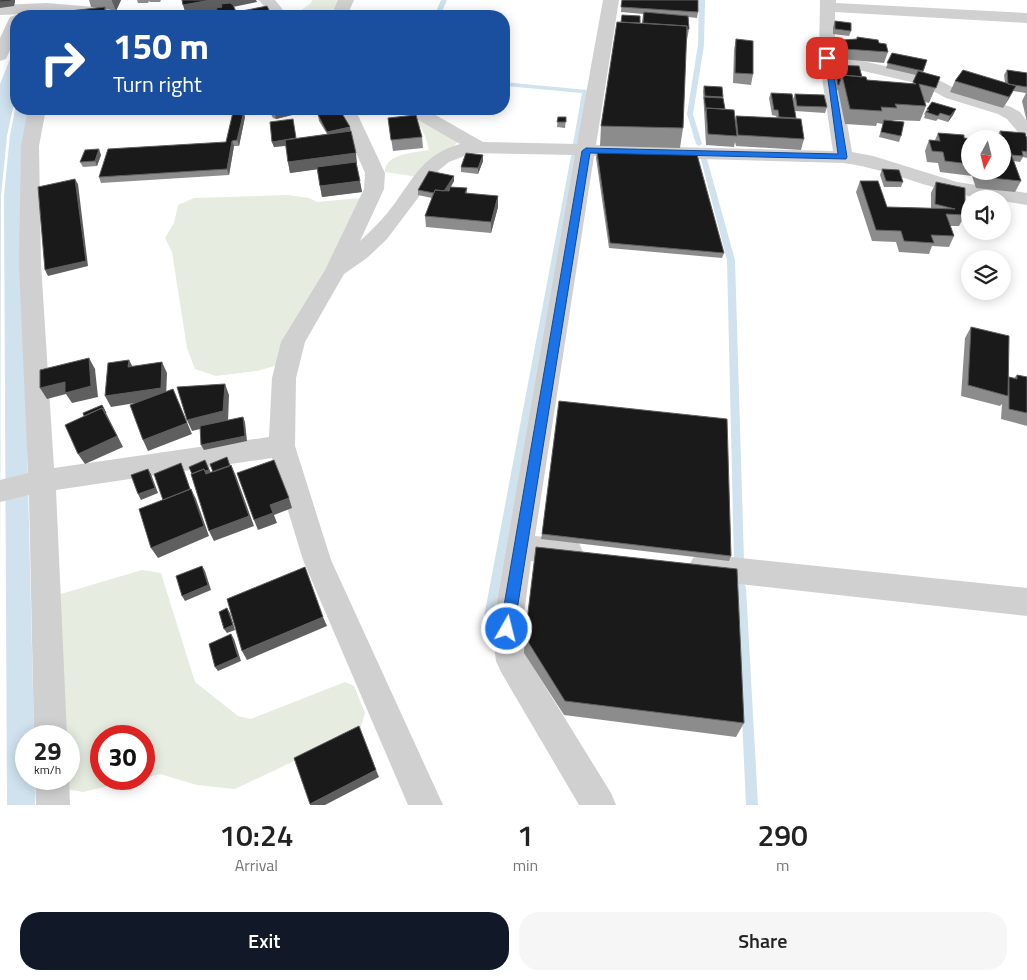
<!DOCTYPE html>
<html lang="en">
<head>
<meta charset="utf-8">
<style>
	:root { --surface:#fff; --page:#f6f6f6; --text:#222; --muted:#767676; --accent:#111827 }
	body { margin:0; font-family:"Titillium Web",sans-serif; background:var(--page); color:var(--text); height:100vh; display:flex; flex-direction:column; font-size:19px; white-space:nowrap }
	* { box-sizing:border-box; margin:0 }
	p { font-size:16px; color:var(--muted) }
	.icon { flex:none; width:28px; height:28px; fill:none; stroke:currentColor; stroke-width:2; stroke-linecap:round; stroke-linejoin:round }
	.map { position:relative; height:805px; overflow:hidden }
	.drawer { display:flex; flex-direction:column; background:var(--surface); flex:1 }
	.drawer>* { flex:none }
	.top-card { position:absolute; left:10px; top:10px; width:500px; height:105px; border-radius:20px; box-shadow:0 2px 12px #0003; background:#1a4fa0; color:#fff; overflow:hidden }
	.needle { width:32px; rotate:187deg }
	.fabs { position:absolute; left:961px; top:130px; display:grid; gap:10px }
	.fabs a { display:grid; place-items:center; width:50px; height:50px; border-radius:50%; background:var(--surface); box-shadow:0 2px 12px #0003; font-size:25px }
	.speed { position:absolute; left:15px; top:725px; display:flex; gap:10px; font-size:25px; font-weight:700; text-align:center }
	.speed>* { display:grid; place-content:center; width:65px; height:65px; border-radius:50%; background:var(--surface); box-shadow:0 2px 12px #0003; line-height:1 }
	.speed small { font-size:12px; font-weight:400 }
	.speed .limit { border:8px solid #d22; background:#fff; color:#111 }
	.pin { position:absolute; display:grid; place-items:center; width:42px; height:42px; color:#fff; margin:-21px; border-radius:10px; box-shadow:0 2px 8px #0006 }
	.me { position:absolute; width:55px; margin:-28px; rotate:8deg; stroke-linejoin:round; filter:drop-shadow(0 0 4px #0008) }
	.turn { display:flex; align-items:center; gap:18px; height:105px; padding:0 20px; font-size:22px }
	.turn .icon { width:65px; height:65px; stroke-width:2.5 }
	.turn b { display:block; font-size:35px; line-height:42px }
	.eta { display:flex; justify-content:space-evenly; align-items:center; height:85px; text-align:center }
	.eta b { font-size:30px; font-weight:600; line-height:35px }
	.primary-button { display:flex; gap:10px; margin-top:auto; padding:10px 20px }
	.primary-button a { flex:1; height:58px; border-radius:20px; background:var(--accent); color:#fff; font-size:20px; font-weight:600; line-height:58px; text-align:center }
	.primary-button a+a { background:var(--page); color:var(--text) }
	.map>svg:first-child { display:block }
	.green { fill:#e6ecdf }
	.water { fill:#cfe2ee }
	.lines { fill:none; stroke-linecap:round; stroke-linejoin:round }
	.stream { fill:#cfe2ee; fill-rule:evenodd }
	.street { fill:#d0d0d0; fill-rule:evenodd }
	.wall { fill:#8c8c8c }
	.shaded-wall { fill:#5f5f5f }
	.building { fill:#1a1a1a; stroke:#5f5f5f }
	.route { fill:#1a73e8; stroke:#114b97 }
</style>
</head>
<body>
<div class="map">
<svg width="1027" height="805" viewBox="0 0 1027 805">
	<rect width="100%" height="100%" fill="#fff"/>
	<path class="green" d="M312 0H341L338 13 340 16H293L311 3Z
		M397 109H407L457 142 453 148 418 177 385 172C385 153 415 153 429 150 423 125 421 124 397 112Z
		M288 195 309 198 317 202 361 198 278 365 257 371 216 376 195 369 187 348 172 252 165 238 174 223 178 205 194 198Z
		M142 570 161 573 195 682 238 716 251 719 345 682 354 686 365 713 360 730 235 789 197 785 160 774 144 778V736H101V779H139L83 792 66 789 69 779V736H62L54 596Z"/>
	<path class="water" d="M16 44V94L7 136 1 196 0 626V84Z
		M16 105V109H29L25 136 21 188 34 736H26V779H35V805H7L4 195 10 135Z"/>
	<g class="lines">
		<path class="stream" d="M441 0H447L440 16H434Z
			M699 0H705L704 45 693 114 702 144 699 146 696 144 687 114 698 45Z
			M504 82 587 90 578 145H574L573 144 582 93 504 86Z
			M574 154 577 156 493 622 492 626 488 627 484 626 483 622 571 156Z
			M704 157 707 159 735 260 744 561 743 564 739 565 735 564 734 561 727 260 701 159Z
			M741 583 745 585 746 588 758 805H746L736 588 737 585Z"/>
		<path class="street" d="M259 0H275L288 16H272Z
			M338 0H354L350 9 353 16H337L334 9Z
			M603 0H619L596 145 833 151 819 58 820 0H836V3L1027 13V23L835 12V55L931 76 958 90 1011 107 1020 112 1027 121V135L1018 132 1007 119 998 114 946 98 920 84 837 65 852 152 873 156 957 182 1027 193V205L1002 201V199C945 199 898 170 843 163L594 156 535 536 569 539 579 543 583 552 579 561 569 565 531 561 522 629 527 657 611 793 616 805H579L501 672 496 661 492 629 575 155 472 153 449 162 439 170 387 239 367 258 344 274 305 342 296 378 295 446 331 560 443 805H408L303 560 272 458 56 490 67 736H34L29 495 0 502V480L28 473 19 264 21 146 28 109H46L39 146 41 264 54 468 269 437 272 378 281 342 325 270 364 189 365 173 337 109H355L385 173 384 189 360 241C373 229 385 217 395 203 415 175 425 154 460 144L406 113 403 109H425L483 142 577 144Z
			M47 3 94 7 130 13 133 16H97L47 13 0 15V5Z
			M16 15 20 16H16V37L6 59 0 61V38L10 17Z
			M703 554 1027 588V616L703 580 693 576 688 567 693 558Z
			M69 778 70 805H36L35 779Z"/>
	</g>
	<path class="wall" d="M89 0H121L116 11 106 9 108 16H68L99 8 91 7Z
		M137 0H161L160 2H150L149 1 148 3H138Z
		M622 0 698 12 697 18 688 17 689 29 687 40 686 39 683 128 680 148 600 146 601 126 640 23H642L643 14 621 12Z
		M835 21 851 31 849 36 833 34V27Z
		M857 37 879 43 888 52 884 63 842 59 840 51 843 40 857 39Z
		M736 39 753 74 751 85 733 83 734 50Z
		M892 53 927 60 923 73 940 77 929 103 925 102 926 106 920 121 892 120V121L901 136 899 142 879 137 883 124 877 123 876 126 845 124 838 90H836L832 70 834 65 862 77 867 80 912 84 916 75 886 68Z
		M1007 70 1027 73V122L1022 101 1026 93 1013 91 1003 108 950 92 955 81 1005 83 1004 75Z
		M704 86 723 97 725 109 735 121 736 116 777 118 776 116 772 115 769 98 771 93 796 118 804 139 801 150 736 146 735 142 734 147 706 145 703 91Z
		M795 94 827 107 825 113 795 111 793 99Z
		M268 109H316L276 119 273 118Z
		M927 109H956L953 115 948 122 938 119 936 121 924 118 925 115 924 114Z
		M318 115 350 131 357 164H356L362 192 322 197 317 169 290 173 288 162 286 146 274 147 272 142 327 134 319 121Z
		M245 117 239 146H234L229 175 101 183 99 177 226 142Z
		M558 117H566L565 128 557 127Z
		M388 118 422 137 423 148 393 151Z
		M1000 131 1027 139V158L1023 157 1020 162 1014 161 1021 181 1015 192 976 188 972 176 940 172 938 163 927 162 925 151 929 140H935L938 133 970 139V171H1002V139H998L997 136Z
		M597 152 724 253 722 258 609 248 596 158Z
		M101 155 97 166 83 167 80 162Z
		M483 155V161L478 174 461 172V167Z
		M882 169 903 182 901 187H884L880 175Z
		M454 181 451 187 467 188V193L498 207 491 233 426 227 425 216 432 198 418 195V190Z
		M860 181 887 207 931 208V193L936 182 965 215 959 226H950L954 236 949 247 932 246 929 254 899 252 896 242 872 241 856 192Z
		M971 327 1008 379 1009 377 1014 378 1017 375 1027 377V426L1001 419 1002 404 1000 406 961 396 965 338Z
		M542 534 731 556 729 561 541 539Z
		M525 637 744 723 736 737 564 715 524 653Z"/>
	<path class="shaded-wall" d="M12 0H15V2L14 6 0 8V2Z
		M112 0H121L116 11 112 1Z
		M211 0H256L257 2 223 9 221 4 222 9 186 15 183 5Z
		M105 7 108 16H104Z
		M1016 86 1010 97 1003 108 1009 97Z
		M274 109H316L276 119Z
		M956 109 953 115 948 122 950 116Z
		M244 111 245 117 239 146 237 140Z
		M350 127 351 132 328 138 327 132Z
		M296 138 298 144 274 147 272 142Z
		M232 141 234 146 229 175 227 169Z
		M99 149 101 155 97 166 95 161Z
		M356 153 357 164 290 173 288 162Z
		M483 155V161L478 174V168Z
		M454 176V181L442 200V194Z
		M75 179 78 184 88 266 48 276 45 270Z
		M360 181 362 192 322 197 320 186Z
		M498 196V207L491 233V222Z
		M89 358 95 369 98 397 72 403 66 394 47 399 40 388Z
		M129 360 135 371 128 367Z
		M162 362 167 373 166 398 111 407 105 396Z
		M225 384 229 395 228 422 192 431 187 420Z
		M173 389 192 434 148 451 143 440Z
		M102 405 123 447 85 464 78 454Z
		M243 417 245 422 247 441 204 450 201 445Z
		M205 460 212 475 211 485 205 471Z
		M181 463 183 469 193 497 167 508Z
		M231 465 236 476 254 526 214 541 209 531Z
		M148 469 151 474 158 493 141 500 138 494Z
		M191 489 196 499 209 536 158 558 151 548Z
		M289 498 292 508 274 515 277 523 258 530 254 520 270 505Z
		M202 566 205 571 211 590 185 601 182 596Z
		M227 608 230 613 235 630 227 633 224 629Z
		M323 617 327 626 247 660 242 651Z
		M231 634 234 639 241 661 218 671 215 667Z
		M376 770 379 777 325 805H310V804Z"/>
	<path class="building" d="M0 0H12L11 1 0 2Z
		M182 0H211L183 5Z
		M622 0H698V12L621 7Z
		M230 3 233 5 238 16H207L219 14 216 8 222 7 221 4Z
		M267 6 272 16H240L237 12Z
		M105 7 104 16H68L69 11Z
		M644 12 688 16 689 29H687V26L643 23Z
		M622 15 640 16V23L621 22Z
		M835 21 851 23V31L835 29Z
		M617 22 687 26 683 128 601 126Z
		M857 37 878 40 879 43 886 44 888 52 845 49 843 40 857 39Z
		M736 39 753 41V74L735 73Z
		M892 53 927 60 923 71 887 63Z
		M834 65 859 66 862 77 842 75 839 85H838Z
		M963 70 1016 86 1009 97 955 81Z
		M1007 70 1027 73V87L1008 84Z
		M918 71 940 77 936 88 919 84 926 106 895 104 897 108 881 107 882 111 850 109 842 75 866 77 867 80 916 84 913 82Z
		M704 86 722 87 723 97 705 96Z
		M771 93 792 94 796 118 779 117 778 110H774Z
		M795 94 824 95 827 107 797 106Z
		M704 97 723 98 725 109 706 108V111Z
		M932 102 956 109 950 116 940 113 938 116 926 112 929 110 927 109Z
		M706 108 734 110 737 136 708 134Z
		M340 110 350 127 327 132 318 115Z
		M244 111 237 140 232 141 227 169 99 177 108 149 226 142 233 112Z
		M416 115 422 137 391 140 388 118Z
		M736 116 801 119 804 139 738 135Z
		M558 117H566V122H557Z
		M293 119 296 138 272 142 270 122Z
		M884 120 904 122 901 136 881 132Z
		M351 131 356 153 288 162 285 140Z
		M1000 131 1025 133 1027 139V152L1022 151 1023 156 1012 155 1008 146 1005 145Z
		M938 133 964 135V138L973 139H970V164L945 161 943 152 932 151 929 140 940 141Z
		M1002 145 1008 146 1021 181 981 177 979 171H1002Z
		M99 149 95 161 80 162 85 150Z
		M696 151 724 253 610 243 597 152Z
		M466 153 483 155 478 168 461 167Z
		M356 162 360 181 320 186 317 167Z
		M882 169 899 170 903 182 886 181Z
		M429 171 454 176 444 191 435 190 434 193 418 190Z
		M75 179 86 261 45 270 38 187Z
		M860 181H878L887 207 955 209 935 204 936 182 965 188V215L946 214 954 236 931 235 934 243 904 241 901 231 876 230Z
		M450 187 467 188 465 193 498 196 491 222 425 216 435 190 449 191Z
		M971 327 1009 336 1008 396 968 385Z
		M89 358 91 386 65 393V382L40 388V370Z
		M129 360 128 367 162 362 161 388 105 396 108 363Z
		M1017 375 1027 377V413L1009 409V377L1017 379Z
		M225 384 223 411 187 420 177 387Z
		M173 389 187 423 143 440 130 405Z
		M559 401 727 419 731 556 542 534Z
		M102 405 106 413 102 408 84 416 83 413Z
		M102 408 117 436 78 454 65 425Z
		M243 417 245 436 201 445 200 426Z
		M227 457 230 466 213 472 210 464Z
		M205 460 209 470 205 471 204 469 192 474 189 467Z
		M274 460 289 498 270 505 273 513 254 520 237 473Z
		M181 463 190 489 163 500 154 474Z
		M231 465 249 516 209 531 191 474 204 469 206 474Z
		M148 469 155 488 138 494 131 475Z
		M191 489 204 526 151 548 139 509Z
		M536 547 737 569 744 723 565 701 525 637Z
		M202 566 208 585 182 596 176 576Z
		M305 567 323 617 242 651 227 599Z
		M227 608 233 625 224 629 219 612Z
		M231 634 238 657 215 667 209 644Z
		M359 726 376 770 310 804 294 758Z"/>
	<path class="route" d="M825 57 831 58 847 157 846 159 590 153 514 629 512 634 507 636 502 634 500 629 582 151 586 148 838 154Z"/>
</svg>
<div class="fabs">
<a><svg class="needle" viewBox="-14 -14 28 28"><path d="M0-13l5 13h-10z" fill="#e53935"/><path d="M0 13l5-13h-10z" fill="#767676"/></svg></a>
<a><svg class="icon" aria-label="sound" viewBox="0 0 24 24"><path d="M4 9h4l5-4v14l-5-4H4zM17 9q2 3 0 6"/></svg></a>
<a><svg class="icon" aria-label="layers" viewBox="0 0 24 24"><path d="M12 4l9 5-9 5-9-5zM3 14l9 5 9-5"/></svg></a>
</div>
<div class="speed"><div>29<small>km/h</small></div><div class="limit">30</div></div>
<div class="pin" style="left:827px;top:58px;background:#d93025"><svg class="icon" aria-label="arrive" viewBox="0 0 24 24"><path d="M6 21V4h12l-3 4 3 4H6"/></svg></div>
<svg class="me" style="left:507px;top:629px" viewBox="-20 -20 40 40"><circle r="17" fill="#1a73e8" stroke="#fff" stroke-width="3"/><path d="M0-11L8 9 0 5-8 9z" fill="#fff"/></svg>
<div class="top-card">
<div class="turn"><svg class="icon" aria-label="right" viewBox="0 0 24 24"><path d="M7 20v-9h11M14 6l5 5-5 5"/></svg><div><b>150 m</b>Turn right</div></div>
</div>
</div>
<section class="drawer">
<div class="eta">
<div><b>10:24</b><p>Arrival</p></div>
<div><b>1</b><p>min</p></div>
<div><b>290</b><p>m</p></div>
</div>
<div class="primary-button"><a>Exit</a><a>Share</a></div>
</section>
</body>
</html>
